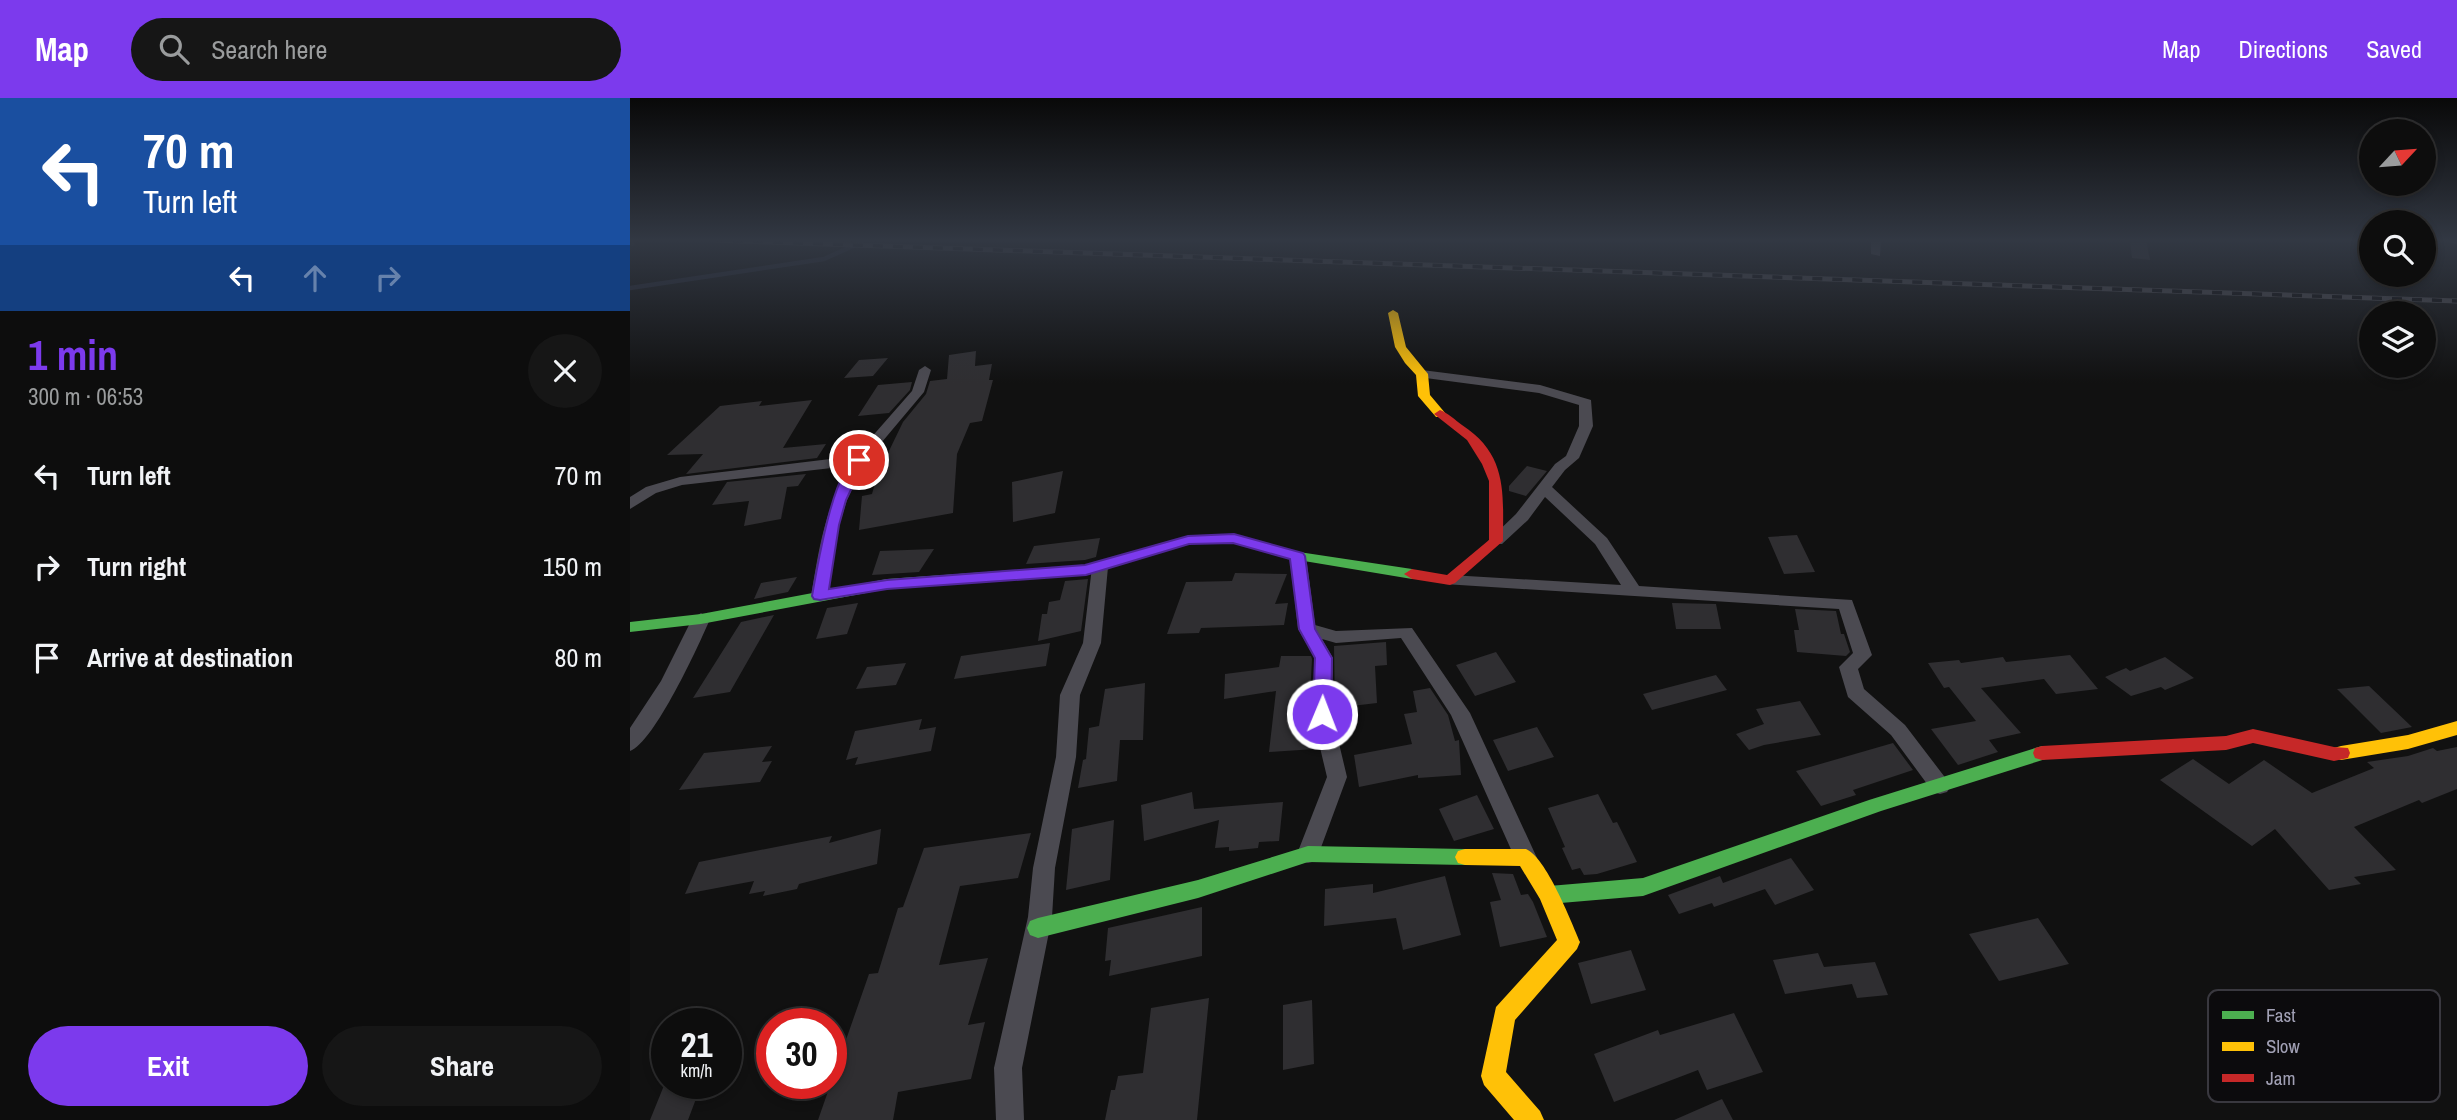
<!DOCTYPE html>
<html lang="en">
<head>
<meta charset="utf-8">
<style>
	:root { --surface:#0d0d0d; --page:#161616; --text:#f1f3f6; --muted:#9a9c9d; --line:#2d2d2e; --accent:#7c3aed }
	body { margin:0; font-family:"Archivo Narrow",sans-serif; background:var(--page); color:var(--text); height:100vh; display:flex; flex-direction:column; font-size:26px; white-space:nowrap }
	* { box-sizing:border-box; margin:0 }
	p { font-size:23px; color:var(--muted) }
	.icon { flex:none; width:38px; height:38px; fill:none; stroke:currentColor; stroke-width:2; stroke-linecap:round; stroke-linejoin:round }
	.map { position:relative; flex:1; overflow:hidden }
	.sheet { display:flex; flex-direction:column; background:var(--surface); width:630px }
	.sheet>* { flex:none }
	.hud { background:#1a4fa0; color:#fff; overflow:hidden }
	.needle { width:46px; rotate:64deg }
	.fabs { position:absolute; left:1729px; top:21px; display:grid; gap:14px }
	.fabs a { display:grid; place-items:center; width:77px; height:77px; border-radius:50%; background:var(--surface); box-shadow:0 4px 10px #0003,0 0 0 2px var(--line); font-size:35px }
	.speed { position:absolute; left:21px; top:910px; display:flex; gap:14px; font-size:35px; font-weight:700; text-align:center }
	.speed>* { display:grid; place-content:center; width:91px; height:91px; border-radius:50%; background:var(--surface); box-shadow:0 4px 10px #0003,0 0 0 2px var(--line); line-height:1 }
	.speed small { font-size:18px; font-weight:400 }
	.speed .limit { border:10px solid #d22; background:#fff; color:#111 }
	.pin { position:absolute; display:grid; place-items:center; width:60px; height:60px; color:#fff; margin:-30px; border:4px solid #fff; border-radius:50%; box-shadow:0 2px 7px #0007 }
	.me { position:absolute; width:77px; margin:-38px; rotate:1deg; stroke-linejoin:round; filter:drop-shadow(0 0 5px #0008) }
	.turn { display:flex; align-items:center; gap:24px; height:147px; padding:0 28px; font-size:32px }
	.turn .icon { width:91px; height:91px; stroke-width:2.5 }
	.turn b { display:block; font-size:49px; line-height:60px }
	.lanes { display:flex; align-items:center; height:66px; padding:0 28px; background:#0003; justify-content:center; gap:35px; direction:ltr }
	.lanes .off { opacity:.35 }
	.round { display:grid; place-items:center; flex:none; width:74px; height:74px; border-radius:37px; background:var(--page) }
	.overview { display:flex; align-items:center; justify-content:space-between; height:119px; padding:0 28px }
	h1 { font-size:42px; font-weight:700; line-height:52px; color:var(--accent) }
	.cta { display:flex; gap:14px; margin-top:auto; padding:14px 28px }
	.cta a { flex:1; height:80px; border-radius:42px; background:var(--accent); color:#fff; font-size:28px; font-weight:700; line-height:80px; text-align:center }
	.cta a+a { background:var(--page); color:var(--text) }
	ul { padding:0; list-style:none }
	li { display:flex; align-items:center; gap:21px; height:91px; padding:0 28px }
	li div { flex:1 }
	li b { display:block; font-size:26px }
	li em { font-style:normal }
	header { display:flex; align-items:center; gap:42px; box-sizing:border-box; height:98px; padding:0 35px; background:var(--accent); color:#fff }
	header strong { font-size:33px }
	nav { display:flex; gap:38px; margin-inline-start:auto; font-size:24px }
	.search { width:490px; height:63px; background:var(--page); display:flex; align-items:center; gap:18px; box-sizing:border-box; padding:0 24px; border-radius:38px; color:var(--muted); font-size:26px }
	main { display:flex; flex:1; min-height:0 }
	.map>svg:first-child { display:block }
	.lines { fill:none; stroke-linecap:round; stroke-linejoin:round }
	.stream { stroke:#232633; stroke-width:4.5 }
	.building { fill:#2f2e31 }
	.street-tunnel { stroke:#2e2e32; stroke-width:11; stroke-dasharray:11 5; stroke-linecap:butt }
	.street { fill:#4b4a51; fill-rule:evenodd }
	.fast { fill:#4caf50; fill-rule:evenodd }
	.slow { fill:#ffc107; fill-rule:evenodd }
	.jam { fill:#c62828; fill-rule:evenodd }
	.rail-casing { stroke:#47464b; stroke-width:5 }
	.rail { stroke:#0c0b0d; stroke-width:3.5; stroke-dasharray:10; stroke-linecap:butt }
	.route { fill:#7c3aed; stroke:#51269a; stroke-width:2 }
	.key { fill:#0c0b0d; stroke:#39383f; stroke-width:2 }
	.key-label { font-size:19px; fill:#a1a0b4 }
</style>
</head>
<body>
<header>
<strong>Map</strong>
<div class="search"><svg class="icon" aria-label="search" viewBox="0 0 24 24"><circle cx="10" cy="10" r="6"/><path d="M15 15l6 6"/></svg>Search here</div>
<nav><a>Map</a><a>Directions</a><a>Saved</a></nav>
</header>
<main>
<section class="sheet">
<div class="hud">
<div class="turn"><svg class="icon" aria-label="left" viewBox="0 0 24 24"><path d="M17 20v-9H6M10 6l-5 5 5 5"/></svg><div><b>70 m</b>Turn left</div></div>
<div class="lanes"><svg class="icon" aria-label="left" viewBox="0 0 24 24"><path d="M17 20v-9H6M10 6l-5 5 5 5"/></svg><svg class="icon off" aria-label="ahead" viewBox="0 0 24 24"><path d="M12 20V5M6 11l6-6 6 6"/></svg><svg class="icon off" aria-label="right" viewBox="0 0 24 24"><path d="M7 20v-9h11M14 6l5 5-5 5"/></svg></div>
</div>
<div class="overview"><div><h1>1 min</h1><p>300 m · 06:53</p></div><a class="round"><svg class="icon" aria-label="close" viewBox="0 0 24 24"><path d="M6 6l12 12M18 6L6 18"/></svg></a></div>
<ul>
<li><svg class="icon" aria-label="left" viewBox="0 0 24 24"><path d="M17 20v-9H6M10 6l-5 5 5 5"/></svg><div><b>Turn left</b></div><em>70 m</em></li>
<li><svg class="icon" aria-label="right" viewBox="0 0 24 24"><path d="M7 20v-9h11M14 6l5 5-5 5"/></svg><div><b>Turn right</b></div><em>150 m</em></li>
<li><svg class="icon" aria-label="arrive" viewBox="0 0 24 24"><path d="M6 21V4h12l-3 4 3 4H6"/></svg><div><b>Arrive at destination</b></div><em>80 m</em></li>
</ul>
<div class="cta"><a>Exit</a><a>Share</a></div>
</section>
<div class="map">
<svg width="1827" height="1022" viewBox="0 0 1827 1022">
	<rect width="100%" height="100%" fill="#111"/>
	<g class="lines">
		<path class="stream" d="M0 190 194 161 236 142"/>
	</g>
	<path class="building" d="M1516 142 1520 162 1502 160 1500 143Z
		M346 253 345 268 362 266 359 282H363L352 323 340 325 327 356 323 415 229 432 232 398 242 396 253 356 258 355 273 324 296 296 300 283 317 281 319 257Z
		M258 260 243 278 214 280 229 262Z
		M282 284 280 292 259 315 228 318 248 287Z
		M182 302 153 350 196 346 187 360 56 376 73 356 37 357 90 308 132 303 129 308Z
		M897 368 917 373 896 398 879 393V388Z
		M433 373 425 415 383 424 382 384Z
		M176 376 168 388 157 389 151 421 114 428 119 403 82 407 97 384Z
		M1167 437 1185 474 1154 476 1138 439Z
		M470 440 466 459 455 462 396 466 404 448Z
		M304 451 289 474 242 477 250 453Z
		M605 475 657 476 645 506 658 505 654 527 571 530 569 535 537 536 556 484 602 483Z
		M167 479 158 494 124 501 131 485Z
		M458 481 451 533 408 543 412 516H417L419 504 430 502 435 483Z
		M228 505 217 536 186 541 197 510Z
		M1042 505 1086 506 1091 531H1046Z
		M1165 511 1206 513 1211 536H1214L1220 554 1216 558 1167 554 1164 532H1169Z
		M144 517 100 594 63 600 111 524Z
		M756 544 757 567 745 568 747 605 705 610 704 548Z
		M420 545 416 568 324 581 331 558Z
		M866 554 886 584 845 598 826 567Z
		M1440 557 1468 591 1426 596 1414 581 1351 590 1391 635 1359 642 1368 654 1328 667 1301 631 1346 623 1319 589 1314 590 1298 565 1329 562 1331 565 1373 559 1376 564Z
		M651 558H681L682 561 679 616 685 651 639 654 646 593 594 601 595 576 649 569Z
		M1535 559 1564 580 1535 592 1531 589 1501 598 1475 579 1496 570 1500 573Z
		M276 565 266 587 226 591 237 569Z
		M1086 577 1097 592 1022 612 1013 596Z
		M515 585 513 642H490L487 683 448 690 453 662 456 661 459 630 469 628 475 591Z
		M1739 588 1782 629 1751 635 1707 591Z
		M800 590 818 617 825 643 829 642 831 677 788 680V677L729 689 724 657 782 646 774 616 787 614 783 593Z
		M1170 603 1191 637 1134 647 1119 652 1106 636 1134 626 1126 611Z
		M292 621 289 632 306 629 301 653 225 667 228 659 216 662 225 633Z
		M907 629 924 659 878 673 863 642Z
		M1263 645 1283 672 1223 692 1226 697 1191 708 1166 673Z
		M142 648 132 664 142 663 130 684 49 692 74 655Z
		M1827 649V691L1792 705 1789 702 1724 729 1766 772 1724 779 1731 786 1699 792 1645 731 1622 748 1530 682 1563 661 1599 686 1634 662 1682 695 1744 670 1737 664 1778 658 1803 650 1807 653Z
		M562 694 564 711 653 704 649 743 629 744 628 750 599 753V749L585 750 589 722 514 743 511 707Z
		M968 696 983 725 987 724 1007 764 967 776 954 777 950 770 942 772 932 750 935 749 918 710Z
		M847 697 864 731 824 743 809 711Z
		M484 722 480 782 436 792 442 731Z
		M251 731 247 766 169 786 167 791 133 798 135 793 119 796 124 783 55 796 69 764 202 738 199 745Z
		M401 735 388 780 330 788 309 867 358 860 338 927 355 924 341 981 268 994 263 1022H188L239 876 248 875 268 810 273 809 294 750Z
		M1161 760 1184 792 1145 807 1135 791 1084 809 1082 805 1049 816 1038 797 1090 778 1093 785Z
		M862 775 883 776 891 797 898 796 903 804 917 839 870 849 860 804 871 802Z
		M815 778 831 837 773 852 766 820 694 828 695 791 743 786V795Z
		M572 809V858L479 878 481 862 475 863 478 830Z
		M1408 820 1439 866 1369 883 1339 836Z
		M1001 852 1016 892 961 906 948 865Z
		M1188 855 1194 869 1245 864 1258 897 1227 900 1222 886 1155 896 1143 862Z
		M579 900 567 1022H475L481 992H485L488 978 513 975 521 910Z
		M682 902 684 966 653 972V907Z
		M1104 915 1133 974 1077 992 1068 972 984 1004 964 956 1028 932 1030 937Z
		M35 985H72L58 1022H20Z
		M1092 1001 1103 1022H1044Z"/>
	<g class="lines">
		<path class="street-tunnel" d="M0 143 3 142"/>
		<path class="street" d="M1241 142H1251L1250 158 1241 156Z
			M1727 142H1741V146L1729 144Z
			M1809 142H1827V146Z
			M295 268 301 272 294 294 236 363 217 402 209 427 196 502 190 503 181 498C190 445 194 416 219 368L52 387 26 395 0 411V399L16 389 50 379 225 358 282 293 289 272Z
			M792 272 910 287 961 302 963 328 949 360 935 372 922 389 977 440 1009 488 1222 502 1242 557 1228 571 1234 591 1275 627 1317 682 1321 688 1317 694 1310 696 1303 694 1261 637 1218 599 1209 569 1223 555 1209 511 814 486 812 482 814 478 820 477 991 487 965 446 915 399 898 422 872 446H860L858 443 886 416 925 366 936 358 949 328V307L909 295 788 279 786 276Z
			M668 453 676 458 685 527 706 533 782 530 840 615 907 760 904 767 896 769 888 767 821 617 771 540 706 545 692 541 703 560 702 616 717 679 686 763 678 765 670 763 667 756 697 679 682 616 685 560 668 531 660 458Z
			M470 464 478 469 471 545 450 597 446 659 425 770 422 819 392 970 394 1022H366L364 970 398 819 403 770 426 659 430 597 453 545 462 469Z
			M71 515 80 521C69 547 24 645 0 653V630L31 583 62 521Z"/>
		<path class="fast" d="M604 437 669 454 782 471 790 476 782 481 668 462 604 445 559 446 456 477 257 491 71 526 0 534V524L71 516 257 481 455 467 558 438Z
			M1412 648 1419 650 1421 655 1419 660 1251 713 1013 798 919 806 912 803 908 797 912 791 919 788 1013 780 1239 702Z
			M678 748 835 751 842 753 845 759 842 765 835 767 678 764 568 800 408 840 400 837 397 830 400 823 408 820 568 782Z"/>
		<path class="slow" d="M763 212 768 215 776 249 798 276 800 297 816 316 814 319H806L788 298 786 277 775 265 765 249 758 215Z
			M1827 623V637L1778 651 1711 662 1704 660 1702 655 1704 650 1711 648 1778 637Z
			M835 751H896C916 759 941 823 950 844L947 851 885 922 876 974 910 1013 914 1022H884L854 987 851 978 866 909 927 842 910 801 890 768 835 767 828 765 825 759 828 753Z"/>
		<path class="jam" d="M810 312C818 315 825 322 832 327 878 357 873 395 873 443L825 485 820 487 782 481 774 476 782 471 817 477 859 442V383L852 366 837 342 804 316Z
			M1623 631 1704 649 1718 650 1720 655 1718 660 1704 663 1623 645 1596 652 1412 662 1405 660 1403 655 1405 650 1412 648 1596 638Z"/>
		<g class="rail-casing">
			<path id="rail" d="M83 142 1827 203"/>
		</g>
		<use href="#rail" class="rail"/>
	</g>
	<linearGradient id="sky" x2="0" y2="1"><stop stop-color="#090909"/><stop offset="0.5" stop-color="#323843"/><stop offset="1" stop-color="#323843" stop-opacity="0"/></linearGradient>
	<rect width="1827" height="285" fill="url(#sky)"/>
	<path class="route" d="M229 358 235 362 216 402 209 427 199 491 257 482 455 467 558 438 604 436 673 455 675 458 685 531 702 560 701 616 699 621H686L683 616 685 560 669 531 660 461 603 445 559 446 456 477 257 491 190 502 184 501 182 498C187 471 203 368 229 358Z"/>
	<rect x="1578" y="892" width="232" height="112" rx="10" class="key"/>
	<rect x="1592" y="913" width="32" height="8" fill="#4caf50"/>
	<rect x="1592" y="944" width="32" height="9" fill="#ffc107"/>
	<rect x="1592" y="976" width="32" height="8" fill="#c62828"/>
	<g class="key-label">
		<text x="1636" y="924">Fast</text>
		<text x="1636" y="955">Slow</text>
		<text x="1636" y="987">Jam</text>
	</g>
</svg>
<div class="fabs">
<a><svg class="needle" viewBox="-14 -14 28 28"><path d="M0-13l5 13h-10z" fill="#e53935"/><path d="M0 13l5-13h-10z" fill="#9a9c9d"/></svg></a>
<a><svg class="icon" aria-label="search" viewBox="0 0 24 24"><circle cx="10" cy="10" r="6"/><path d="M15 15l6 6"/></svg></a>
<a><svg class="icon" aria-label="layers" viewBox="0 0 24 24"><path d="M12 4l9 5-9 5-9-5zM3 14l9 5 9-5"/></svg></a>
</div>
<div class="speed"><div>21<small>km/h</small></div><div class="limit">30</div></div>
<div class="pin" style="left:229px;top:362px;background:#d93025"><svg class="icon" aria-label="arrive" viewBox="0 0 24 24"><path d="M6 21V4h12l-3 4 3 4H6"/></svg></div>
<svg class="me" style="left:692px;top:616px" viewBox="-20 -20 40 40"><circle r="17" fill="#7c3aed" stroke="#fff" stroke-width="3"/><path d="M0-11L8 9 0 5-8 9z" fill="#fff"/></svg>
</div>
</main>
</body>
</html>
